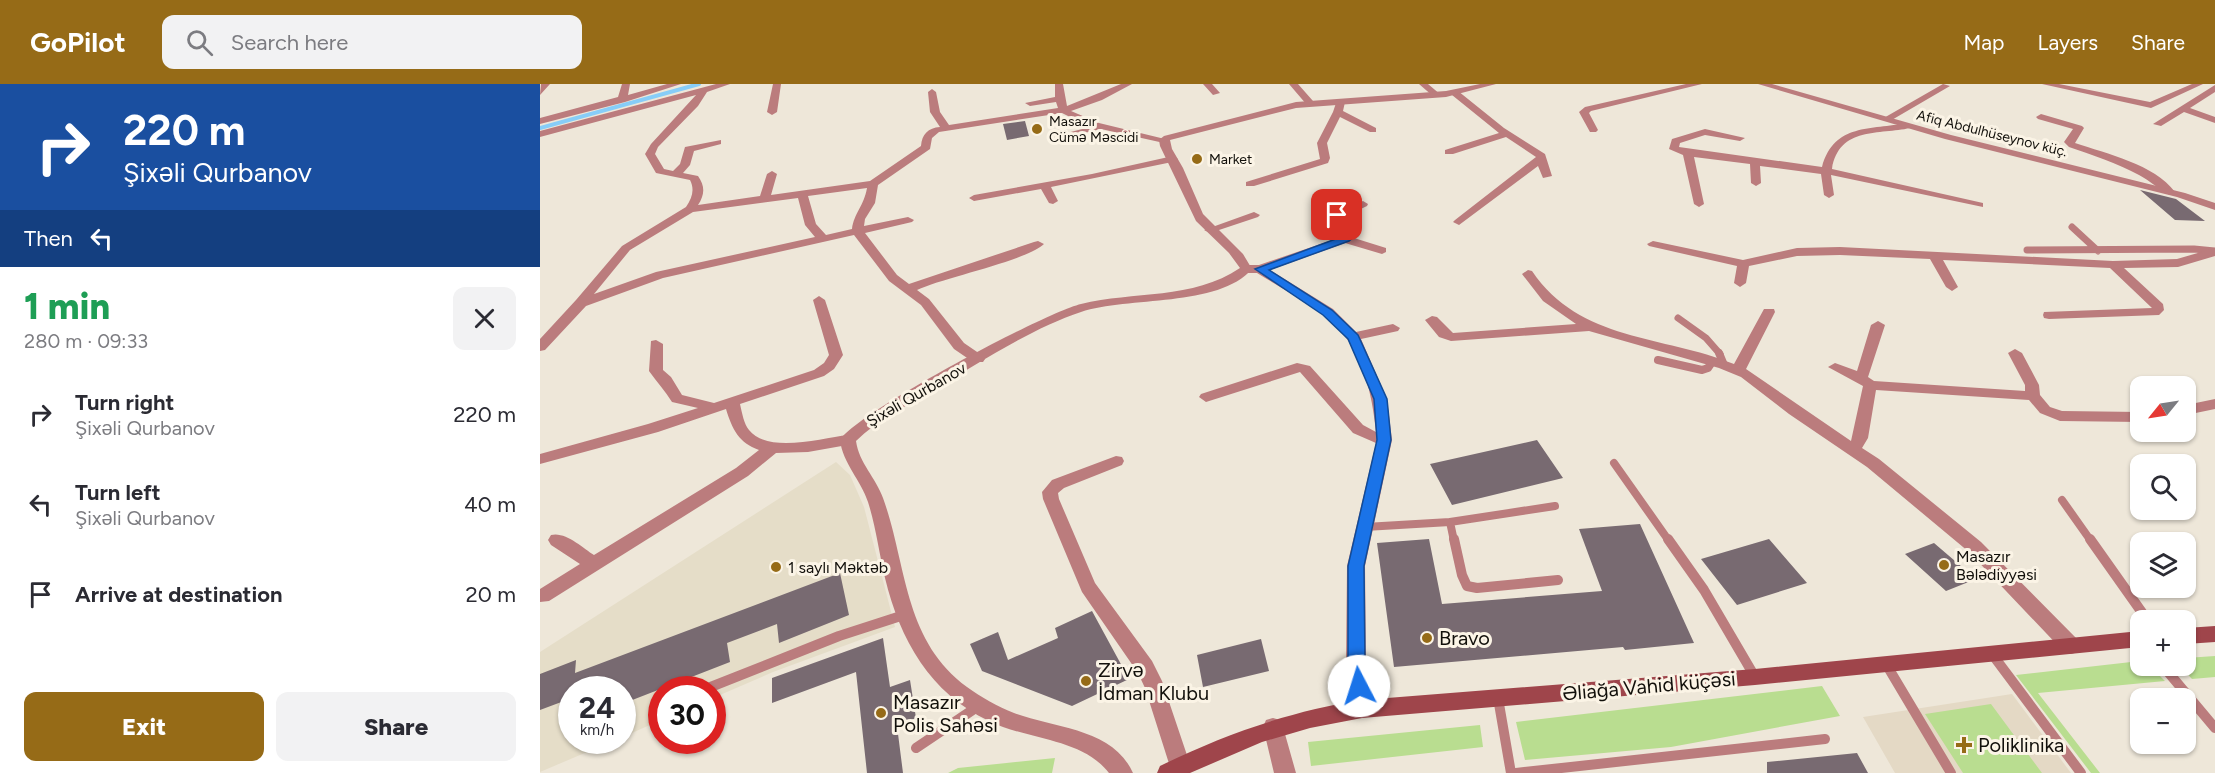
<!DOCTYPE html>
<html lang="en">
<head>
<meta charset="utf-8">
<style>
	:root { --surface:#fff; --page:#f2f2f3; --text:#2b2b33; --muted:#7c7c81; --accent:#966b17 }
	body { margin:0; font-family:Figtree,sans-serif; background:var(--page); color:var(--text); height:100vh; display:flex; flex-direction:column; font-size:22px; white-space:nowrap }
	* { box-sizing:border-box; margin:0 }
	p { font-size:20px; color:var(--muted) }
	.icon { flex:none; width:33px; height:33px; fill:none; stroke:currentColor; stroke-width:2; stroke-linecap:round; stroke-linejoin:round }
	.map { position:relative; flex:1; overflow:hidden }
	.drawer { display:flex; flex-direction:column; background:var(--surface); width:540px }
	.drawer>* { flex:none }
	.top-card { background:#1a4fa0; color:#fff; overflow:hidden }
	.needle { width:39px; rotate:240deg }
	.buttons { position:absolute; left:1590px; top:292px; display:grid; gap:12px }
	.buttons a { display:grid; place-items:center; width:66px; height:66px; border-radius:12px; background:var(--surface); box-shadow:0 2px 4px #0004; font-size:30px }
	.speed { position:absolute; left:18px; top:592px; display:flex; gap:12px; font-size:30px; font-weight:700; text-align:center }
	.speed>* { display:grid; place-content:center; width:78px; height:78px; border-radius:50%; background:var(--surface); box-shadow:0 2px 4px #0004; line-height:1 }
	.speed small { font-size:15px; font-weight:400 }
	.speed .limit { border:9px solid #d22; background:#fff; color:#111 }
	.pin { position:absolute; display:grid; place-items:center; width:51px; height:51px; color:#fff; margin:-26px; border-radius:12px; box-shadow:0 3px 9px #0006 }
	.me { position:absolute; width:66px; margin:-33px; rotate:355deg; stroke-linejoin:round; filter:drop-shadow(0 0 4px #0008) }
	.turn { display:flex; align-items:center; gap:21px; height:126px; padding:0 24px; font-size:27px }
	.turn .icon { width:78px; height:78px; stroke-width:2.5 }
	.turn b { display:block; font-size:42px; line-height:51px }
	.then { display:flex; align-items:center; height:57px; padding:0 24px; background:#0003; gap:12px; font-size:22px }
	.round { display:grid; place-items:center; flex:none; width:63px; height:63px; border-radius:12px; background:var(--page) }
	.overview { display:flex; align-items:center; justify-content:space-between; height:102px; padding:0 24px }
	h1 { font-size:36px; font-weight:800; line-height:45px; color:#1e9e55 }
	.cta { display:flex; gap:12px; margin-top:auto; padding:12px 24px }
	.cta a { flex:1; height:69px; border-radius:12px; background:var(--accent); color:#fff; font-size:24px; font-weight:800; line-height:69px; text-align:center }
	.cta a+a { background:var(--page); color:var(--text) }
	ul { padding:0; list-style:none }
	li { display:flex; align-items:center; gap:18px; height:90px; padding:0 24px }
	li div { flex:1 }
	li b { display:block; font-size:22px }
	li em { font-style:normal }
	header { display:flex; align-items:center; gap:36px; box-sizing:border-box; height:84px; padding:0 30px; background:var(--accent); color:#fff }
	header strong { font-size:28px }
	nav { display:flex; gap:33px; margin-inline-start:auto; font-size:21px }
	.search { width:420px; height:54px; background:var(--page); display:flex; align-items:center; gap:15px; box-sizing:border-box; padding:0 21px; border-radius:12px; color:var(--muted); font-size:22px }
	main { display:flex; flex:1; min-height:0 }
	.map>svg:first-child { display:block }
	.built { fill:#e4d9c5 }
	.education { fill:#e5ddc8 }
	.green { fill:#b9dd90 }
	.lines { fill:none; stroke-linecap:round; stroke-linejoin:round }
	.stream { stroke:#87cdf8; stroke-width:4 }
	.building { fill:#786a71 }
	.service-far2 { stroke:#bb7c7d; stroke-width:7 }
	.service-far1 { stroke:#bb7c7d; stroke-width:8 }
	.service { stroke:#bb7c7d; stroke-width:10 }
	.minor { fill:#bb7c7d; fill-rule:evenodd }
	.tertiary { fill:#bb7c7d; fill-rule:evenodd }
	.secondary { fill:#9f454b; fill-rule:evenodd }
	.route { fill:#1a73e8; stroke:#114b97; stroke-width:1.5 }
	.poi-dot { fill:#966b17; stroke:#fbf4e6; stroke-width:2 }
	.labels { text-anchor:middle; stroke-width:6; stroke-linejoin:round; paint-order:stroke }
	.far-poi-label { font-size:14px; fill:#12100b; stroke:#fbf4e6; text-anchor:start }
	.far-street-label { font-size:14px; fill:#12100b; stroke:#fbf4e6 }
	.street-label { font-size:16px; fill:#12100b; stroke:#fbf4e6 }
	.poi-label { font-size:16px; fill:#12100b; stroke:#fbf4e6; text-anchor:start }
	.near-poi-label { font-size:20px; fill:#12100b; stroke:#fbf4e6; text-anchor:start }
	.near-street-label { font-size:20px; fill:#12100b; stroke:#fbf4e6 }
</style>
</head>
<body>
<header>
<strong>GoPilot</strong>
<div class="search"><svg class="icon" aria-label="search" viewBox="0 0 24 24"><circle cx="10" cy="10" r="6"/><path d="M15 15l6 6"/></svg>Search here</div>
<nav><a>Map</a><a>Layers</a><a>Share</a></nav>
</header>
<main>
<section class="drawer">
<div class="top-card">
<div class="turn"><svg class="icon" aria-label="right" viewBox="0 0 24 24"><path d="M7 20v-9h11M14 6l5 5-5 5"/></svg><div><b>220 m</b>Şixəli Qurbanov</div></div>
<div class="then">Then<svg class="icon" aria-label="left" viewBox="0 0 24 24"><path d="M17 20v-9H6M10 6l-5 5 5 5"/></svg></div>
</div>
<div class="overview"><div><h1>1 min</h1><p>280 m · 09:33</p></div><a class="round"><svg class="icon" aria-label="close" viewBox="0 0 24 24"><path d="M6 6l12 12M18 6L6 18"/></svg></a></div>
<ul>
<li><svg class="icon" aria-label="right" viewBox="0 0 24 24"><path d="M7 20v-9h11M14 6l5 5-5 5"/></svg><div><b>Turn right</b><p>Şixəli Qurbanov</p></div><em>220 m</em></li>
<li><svg class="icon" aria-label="left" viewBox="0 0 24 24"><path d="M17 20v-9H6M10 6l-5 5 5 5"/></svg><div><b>Turn left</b><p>Şixəli Qurbanov</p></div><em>40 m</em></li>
<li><svg class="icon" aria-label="arrive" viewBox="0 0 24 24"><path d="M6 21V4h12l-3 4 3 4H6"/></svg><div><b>Arrive at destination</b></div><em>20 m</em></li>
</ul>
<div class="cta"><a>Exit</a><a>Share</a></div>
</section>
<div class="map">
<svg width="1675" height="689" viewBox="0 0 1675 689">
	<rect width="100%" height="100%" fill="#eee7d9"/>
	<path class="built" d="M1472 610 1531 689H1355L1323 633Z"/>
	<path class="education" d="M296 378 310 391 324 423 355 543 233 588 173 614 172 606H122L121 636 83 653 82 606H32V657H73L0 688V568Z"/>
	<path class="green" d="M1675 572V593L1652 595 1640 582H1646V574Z
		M1600 577V582H1610L1625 597 1498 609 1560 689H1551L1476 591Z
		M1282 602 1300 632 1131 663 985 676 976 638Z
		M1451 620 1502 689H1423L1385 630Z
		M940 641 943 663 771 682 768 658Z
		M515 674 512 689H408L418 684Z"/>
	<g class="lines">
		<path class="stream" d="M0 44 159 0"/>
	</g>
	<path class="building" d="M485 37 489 52 467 56 463 40Z
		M1600 106 1636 115 1665 137 1635 136Z
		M997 356 1023 394 912 421 890 380Z
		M1100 440 1154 559 1085 566 1083 563 854 583 837 459 889 455 902 520 1062 507 1039 445Z
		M1229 455 1267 499 1197 521 1161 475Z
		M1394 459 1436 495 1406 507 1365 470Z
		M300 489 309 531 239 559 237 540 187 559 190 578 82 620V606H32V614L0 626V590L36 576 35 589Z
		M552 527 589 595 532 622 442 587 430 560 458 548 468 576 518 554 515 544Z
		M343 554 350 603 370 596 376 634 357 642 363 689H327L316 588 232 619V594Z
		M721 555 729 587 663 603 657 571Z
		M1317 669 1328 689H1227V678Z"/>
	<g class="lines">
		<path class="service-far2" d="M1532 143 1558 167
			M1487 166 1654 165 1675 167
			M1138 234 1166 254 1180 270"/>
		<path class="service-far1" d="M1179 269 1184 281
			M1118 276 1162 286 1168 284 1172 278
			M1074 379 1129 457
			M1522 416 1551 457
			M910 438 914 457
			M825 443 910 438 1015 422"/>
		<path class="service" d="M914 455 922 491 927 502 937 504 1018 496
			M1128 455 1164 506 1215 593
			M1550 455 1608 537
			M1452 570 1541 689
			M1346 580 1411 689
			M1623 582 1675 644
			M163 606 299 552 367 530
			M958 614 971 689
			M376 664 440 621
			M976 689 1285 655"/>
		<path class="minor" d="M1 0H10L0 11Z
			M82 0H90L88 11 127 0H141L85 18 0 40V34L78 13Z
			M176 0H190L167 8 158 22 118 63 115 70 124 85 133 87 140 80 145 63 181 56V60L154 67 150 81 143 89 158 92C165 102 165 110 158 121L220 112 227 90 232 87 237 90 231 111 330 97 381 62C382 50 388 44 400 43L390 28 388 8 392 5 396 8 400 28 409 41 518 24 516 18 490 22 485 19 515 13V0H523L527 22 581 0H592L562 16 531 27 559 39 629 56 624 59 561 45 519 55V51L550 43 522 29 399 48 392 54 390 65 338 101 335 119 325 135 324 142 368 133 374 136 372 138 325 149 357 191 369 200 494 158 498 157 504 160C486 177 405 193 377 206L389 215 424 259 443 272 445 275 443 278H433L414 265 381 221 349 197 314 151 123 194 46 222 5 266 0 267V255L36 216 82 162 146 123C152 114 155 106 150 96L116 89 105 70 111 60 156 11 0 53V47ZM327 104C324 122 314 129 312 145L286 151 276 140 268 112ZM258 114 265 141 275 153 116 188 54 210 90 166 153 128Z
			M233 0H241L237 28 232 31 227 28Z
			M663 0H672L680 9 673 11Z
			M749 0H758L773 17V21H767Z
			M879 0H888L901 11 894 13Z
			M1146 0H1162L1051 27 1049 29 1058 46 1056 48H1050L1039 28 1045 23Z
			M1403 0 1410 2 1350 37 1342 35Z
			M1502 0H1519L1610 18 1652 0H1663L1611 24Z
			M1675 1V8L1650 24 1675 33V39L1644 28 1621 42 1613 40Z
			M912 7H918L964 44 1005 70 1012 92 1003 94 998 82 919 141 913 138 915 136 996 73 966 53 913 70H905V66L959 49 912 11Z
			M797 16 805 18 803 27 836 44V48H830L800 33 787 59 790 74 788 79 714 102H706V98L780 75 777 59 793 28Z
			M1501 30 1542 42 1544 44 1535 59C1567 70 1614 80 1635 108L1630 111C1622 108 1609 96 1599 91 1577 79 1552 71 1529 63L1524 58 1533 45 1498 35 1496 33Z
			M1367 39 1372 42 1370 44C1340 51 1299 42 1292 85L1443 119V123L1291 91 1294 111 1289 114 1284 111 1281 90 1220 82 1221 99 1216 102 1211 99 1210 80 1154 73 1164 120 1159 123 1154 120 1143 71 1129 65 1132 55 1165 45 1205 54 1200 57 1165 51 1140 59 1139 63 1282 83C1294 39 1331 46 1367 39Z
			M633 72 638 75 637 77 511 103 518 117 513 120 509 119 501 105 434 117 429 114 434 111 552 90Z
			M823 117 828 120 827 122 802 134 813 142 818 150 814 154 846 164V168L842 170 805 159 730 186 793 225 816 248 853 240 860 244 858 247 821 255 847 315 852 356 825 482 826 580 832 625 829 631 822 634 815 631 812 625 806 580 807 482 836 359 813 349 760 288 666 318 659 313 661 310 757 279 770 282 823 341 836 348C833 318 826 281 807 255 786 226 747 208 717 189H706L700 185 706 181H719L801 153 806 149 792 137 791 131Z
			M714 128 720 131 718 133 670 149 664 146Z
			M1113 157 1203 176 1257 164 1300 163 1573 177 1637 175 1675 164V172L1638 183 1584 184 1623 220 1624 226 1619 231 1509 235 1504 234 1503 231 1504 228 1612 224 1570 184 1403 176 1418 203 1412 207 1406 203 1390 175 1300 171 1257 172 1209 182 1206 199 1200 203 1194 199 1197 182 1109 162 1107 160Z
			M988 186 992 187C1040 258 1123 251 1194 280L1224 225H1234L1235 228 1206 285 1311 357 1323 302 1288 283 1295 279 1317 287 1331 241 1338 237 1345 241 1328 293 1334 297 1485 307V301L1468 269 1475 265 1482 269 1499 301 1500 311 1510 323 1522 327 1600 328V338L1520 337 1500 329 1489 316 1336 306 1328 354 1322 364 1339 375 1441 458 1538 556 1540 562 1538 568 1531 570 1524 568 1429 468 1327 383 1249 330 1201 293 1179 284 1049 247 911 257 899 253 885 236 892 232 897 233 913 249 1036 240 1003 217 982 190Z
			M279 212 285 216 303 271 294 285 284 292 200 320C202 329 204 340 209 346 228 370 282 354 308 351L313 352 316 356 313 360 268 368 236 369 208 392 9 517 0 518V505L40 480 11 461 8 456 11 451C25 447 43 464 54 471L196 384 219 366C199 359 192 345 186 325L118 348 0 380V370L108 340 158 324 132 318C125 307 117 298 109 287L111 257 116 256 123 260V286L131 293 142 311 174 319 274 286 284 279 289 271 273 216Z
			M1675 315V325L1646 331V321Z
			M576 372 582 373 584 377 582 381 524 404 518 409 519 415 555 499 612 577 622 597 651 683 648 689H632L605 604 598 589 542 508 503 415 502 408 512 396Z
			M733 634 740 636 743 643 756 689H734L723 643 726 636Z"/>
		<path class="tertiary" d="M940 0H956L906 13 756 24 630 56 632 65 643 84 663 130 703 170 712 185C678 224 588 212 541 228 492 244 437 280 392 307 366 322 337 336 316 357 319 379 336 394 343 414 367 480 363 556 427 603 441 613 458 623 474 629 514 644 573 644 593 689H569C542 654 487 656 449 637 390 609 360 556 345 494 339 469 336 443 328 418 321 396 303 380 300 356 318 328 504 229 541 220 593 207 653 216 700 184L689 169 656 137 620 62 619 56 624 52 756 18 906 7Z
			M1218 0H1232L1411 51 1645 109 1675 119V126L1637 113 1405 55Z"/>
		<path class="secondary" d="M1675 542V558L1646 560V544Z
			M1600 547V563L1215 601 822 634 770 644 722 658 650 689H617L620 682C685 650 751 627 822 616L1215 585Z"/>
	</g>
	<path class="route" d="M794 129H801V134L815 144V152L809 157 729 186 792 226 818 251 847 315 851 356 824 482 825 580 828 602 825 608 819 610 813 608 808 580V482L837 356 834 315 808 255 783 231 715 185 801 153 806 149 791 135Z"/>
	<g class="poi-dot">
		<circle cx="497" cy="45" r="6"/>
		<circle cx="657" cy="75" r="6"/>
		<circle cx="1404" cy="481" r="6"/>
		<circle cx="236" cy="483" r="6"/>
		<circle cx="887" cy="554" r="6"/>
		<circle cx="546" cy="597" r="6"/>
		<circle cx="341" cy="629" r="6"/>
		<path d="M1421 652h6v6h6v6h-6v6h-6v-6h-6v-6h6z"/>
	</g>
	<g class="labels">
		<g class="far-poi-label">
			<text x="509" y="42">Masazır<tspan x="509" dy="16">Cümə Məscidi</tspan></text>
			<text x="669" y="80">Market</text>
		</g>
		<g class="far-street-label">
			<text transform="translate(1452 49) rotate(14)" y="5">Afiq Abdulhüseynov küç.</text>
		</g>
		<g class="street-label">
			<text transform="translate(376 310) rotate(-30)" y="6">Şixəli Qurbanov</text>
		</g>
		<g class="poi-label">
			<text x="1416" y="478">Masazır<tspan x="1416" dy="18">Bələdiyyəsi</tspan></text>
			<text x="248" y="489">1 saylı Məktəb</text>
		</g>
		<g class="near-poi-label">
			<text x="899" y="561">Bravo</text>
			<text x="558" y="593">Zirvə<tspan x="558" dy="23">İdman Klubu</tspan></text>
			<text x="353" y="625">Masazır<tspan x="353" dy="23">Polis Sahəsi</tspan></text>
			<text x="1438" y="668">Poliklinika</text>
		</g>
		<g class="near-street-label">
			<text transform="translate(1109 602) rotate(-5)" y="7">Əliağa Vahid küçəsi</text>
		</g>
	</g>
</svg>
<div class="buttons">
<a><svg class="needle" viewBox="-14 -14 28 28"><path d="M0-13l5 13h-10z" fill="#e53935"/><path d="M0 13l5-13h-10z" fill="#7c7c81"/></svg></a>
<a><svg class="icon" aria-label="search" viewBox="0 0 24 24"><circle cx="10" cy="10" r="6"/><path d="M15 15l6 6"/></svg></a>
<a><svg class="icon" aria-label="layers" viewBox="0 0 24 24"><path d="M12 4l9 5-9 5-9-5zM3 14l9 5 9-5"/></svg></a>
<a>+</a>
<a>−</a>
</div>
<div class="speed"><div>24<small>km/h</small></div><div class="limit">30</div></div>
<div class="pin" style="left:797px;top:131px;background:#d93025"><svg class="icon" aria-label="arrive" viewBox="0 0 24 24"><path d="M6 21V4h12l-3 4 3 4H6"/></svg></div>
<svg class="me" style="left:819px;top:602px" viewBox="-20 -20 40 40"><circle r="19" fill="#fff"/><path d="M0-13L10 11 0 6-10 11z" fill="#1a73e8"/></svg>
</div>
</main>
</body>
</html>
